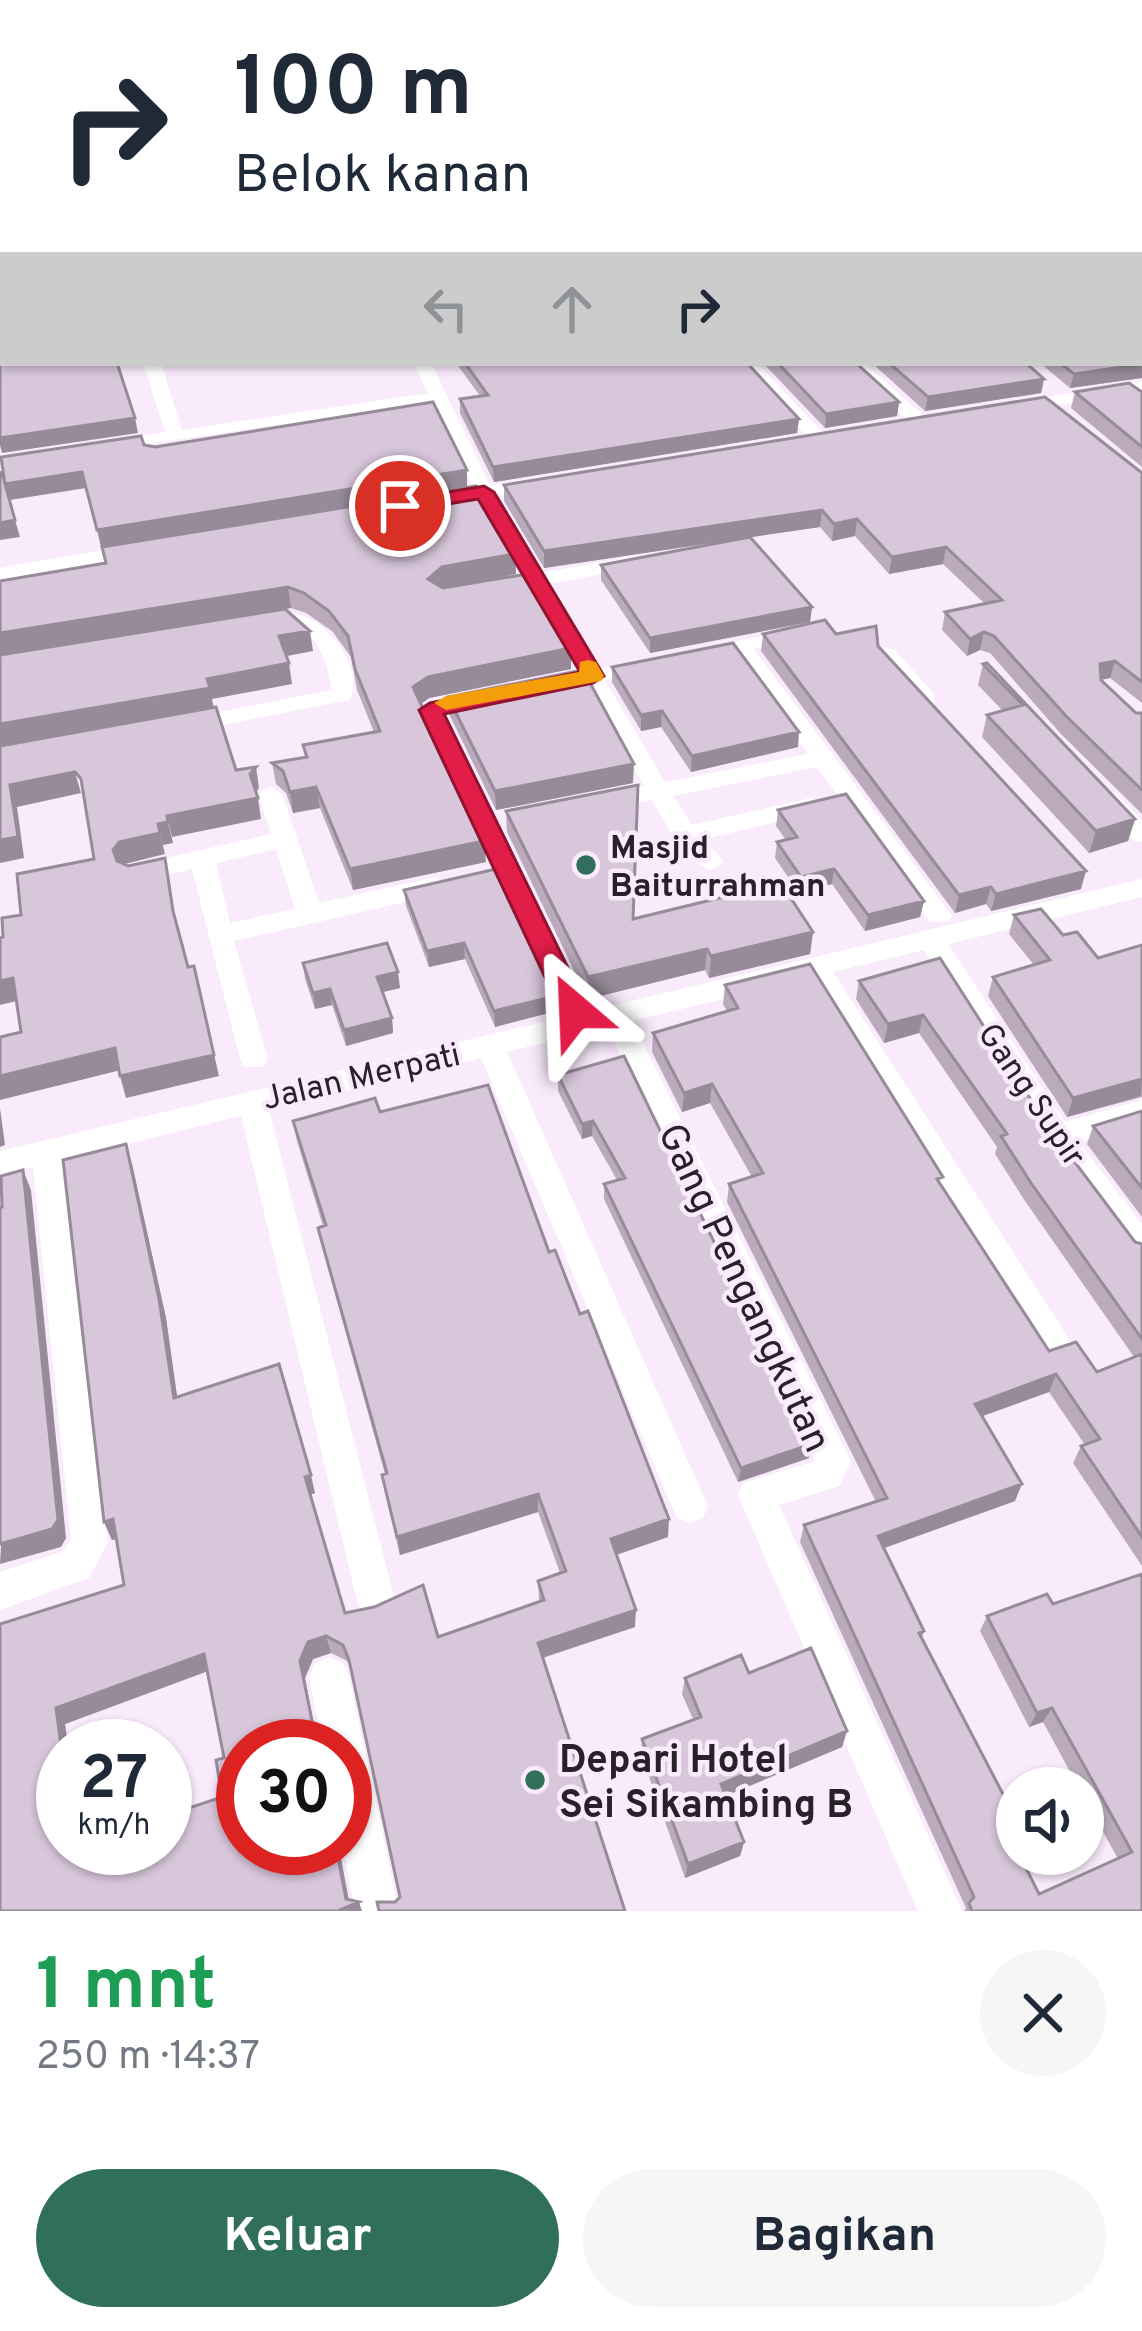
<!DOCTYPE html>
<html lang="id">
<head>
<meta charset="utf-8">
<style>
	:root { --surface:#fff; --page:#f6f6f7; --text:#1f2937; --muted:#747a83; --accent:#306f5c }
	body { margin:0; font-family:Overpass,sans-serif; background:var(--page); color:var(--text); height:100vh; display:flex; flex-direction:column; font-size:45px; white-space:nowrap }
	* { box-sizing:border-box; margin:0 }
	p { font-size:39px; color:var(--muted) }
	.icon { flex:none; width:66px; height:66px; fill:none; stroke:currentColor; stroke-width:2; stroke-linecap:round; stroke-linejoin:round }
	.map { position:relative; height:1911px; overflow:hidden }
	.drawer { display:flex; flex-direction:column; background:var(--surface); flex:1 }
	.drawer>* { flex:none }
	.top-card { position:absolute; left:0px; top:0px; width:1143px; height:366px; box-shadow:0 3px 9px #0004; background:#fff; color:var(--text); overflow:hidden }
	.controls { position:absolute; left:996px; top:1767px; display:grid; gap:24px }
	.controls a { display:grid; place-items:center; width:108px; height:108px; border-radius:50%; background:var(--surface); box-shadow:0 3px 9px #0004; font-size:60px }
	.speed { position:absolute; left:36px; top:1719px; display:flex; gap:24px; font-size:60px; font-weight:700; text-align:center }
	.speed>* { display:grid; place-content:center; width:156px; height:156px; border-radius:50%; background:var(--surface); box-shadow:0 3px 9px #0004; line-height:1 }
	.speed small { font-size:30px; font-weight:400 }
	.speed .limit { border:18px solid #d22; background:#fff; color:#111 }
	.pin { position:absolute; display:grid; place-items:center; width:102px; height:102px; color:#fff; margin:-51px; border:6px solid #fff; border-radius:50%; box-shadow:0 3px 12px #0007 }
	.me { position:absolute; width:132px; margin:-66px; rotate:334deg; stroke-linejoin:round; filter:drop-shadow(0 0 9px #0008) }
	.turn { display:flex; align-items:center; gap:42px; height:252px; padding:0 36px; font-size:54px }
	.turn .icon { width:156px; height:156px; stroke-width:2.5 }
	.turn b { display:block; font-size:84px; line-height:102px }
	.lanes { display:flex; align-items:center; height:114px; padding:0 36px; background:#0003; justify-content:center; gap:60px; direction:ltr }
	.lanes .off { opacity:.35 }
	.round { display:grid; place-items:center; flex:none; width:126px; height:126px; border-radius:63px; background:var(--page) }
	.head { display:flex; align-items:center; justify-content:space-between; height:204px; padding:0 36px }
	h1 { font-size:72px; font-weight:700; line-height:90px; color:#1e9e55 }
	.cta { display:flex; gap:24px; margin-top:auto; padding:24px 36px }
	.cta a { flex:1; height:138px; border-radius:72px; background:var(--accent); color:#fff; font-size:48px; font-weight:700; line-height:138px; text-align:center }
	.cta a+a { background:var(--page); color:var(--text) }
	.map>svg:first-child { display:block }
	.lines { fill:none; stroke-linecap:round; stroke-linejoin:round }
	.street { fill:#fff; fill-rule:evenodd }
	.primary { stroke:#f1c2fa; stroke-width:45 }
	.wall { fill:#baaabc; fill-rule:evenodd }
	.shaded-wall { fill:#978b99 }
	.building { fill:#d8c6db; stroke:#978b99; stroke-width:3; fill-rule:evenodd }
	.route { fill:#e11d48; stroke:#92132f; stroke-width:3 }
	.slow { fill:#f59e0b }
	.poi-dot { fill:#306f5c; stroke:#faebfc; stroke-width:4.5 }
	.labels { text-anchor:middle; stroke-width:9; stroke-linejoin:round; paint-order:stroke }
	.poi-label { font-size:33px; font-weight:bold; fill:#282129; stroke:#faebfc; text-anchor:start }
	.street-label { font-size:33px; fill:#282129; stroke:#faebfc }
	.near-street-label { font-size:39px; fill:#282129; stroke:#faebfc }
	.near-poi-label { font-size:39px; font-weight:bold; fill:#282129; stroke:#faebfc; text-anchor:start }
</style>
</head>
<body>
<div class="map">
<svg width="1142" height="1911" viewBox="0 0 1142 1911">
	<rect width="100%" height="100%" fill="#faebfc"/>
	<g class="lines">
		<path class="street" d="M570 0H582L584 3H572Z
			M727 0H739L741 3H729Z
			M143 363H161L182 430 428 393 413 363H431L490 485 540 477 550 483 496 496 541 573 635 556 645 562 635 568 548 584 598 669 645 659 656 666 653 671 605 680 665 782 808 754 735 654 700 662 689 655 700 648 805 628V638L754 649 948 910 952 916 948 922H930L817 767 673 796 692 825 811 798 823 806 820 812 704 839 724 862 711 870C683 861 667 824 652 800L603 810 594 808 591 802 594 796 644 786 585 684 553 691 542 684 545 679 578 672 529 587 515 582 523 576 478 499 447 504 437 498 473 488 432 403 104 450V442L165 432Z
			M739 363H757L823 433V441H811Z
			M846 363H865L926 418V426H914Z
			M1142 381V391L1016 412 1007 407 1016 402Z
			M137 544 147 550 144 554 0 580V568Z
			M291 612C325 619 365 663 350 700L187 732 179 730 175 725 179 720 331 690C330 667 317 632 292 625 276 622 268 632 254 622L257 617Z
			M887 648 895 650 934 694V704H918L879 660V650Z
			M486 689 497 696 494 701 443 713 589 1011 1142 879V897L948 944 1065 1122 1142 1100V1124L1079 1142 1142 1224V1261L1131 1257 1047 1144 924 950 833 972 1067 1336 1072 1346 1067 1356 1055 1361 1043 1356 809 978 632 1021 851 1461 840 1486 779 1505 962 1911H918L738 1495 743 1483 815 1461 607 1027 507 1052 708 1506 703 1518 690 1523 677 1518 481 1058 269 1110 395 1601 389 1614 376 1620 363 1614 357 1601 241 1116 63 1160 108 1542 89 1578 0 1610V1572L64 1551 71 1539 33 1167 0 1175V1151L564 1017 419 711 434 699Z
			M270 786 282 794 319 903 436 877 449 886 436 895 234 941 268 1059 264 1067H244L240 1059 192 869 135 883 122 874 135 865 271 834 258 794ZM276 849 295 909 230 923 216 863Z
			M1107 791 1116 794 1142 820V842L1133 840 1098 804 1095 799Z
			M329 1657 343 1663 349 1677 399 1911H355L343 1848 345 1746H323L309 1677 315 1663Z"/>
		<path class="primary" d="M1004 3 1034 0
			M1088 3 1117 0"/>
	</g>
	<path class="wall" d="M1140 140 1142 141V378L1070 388 1040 363H1140Z
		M456 363H747L799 419 797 433 494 482 460 413V399L480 396Z
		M763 363H856L899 402 897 416 825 428Z
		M872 363H1026L1044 379 1041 393 925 411Z
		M1075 392H1142V467L1071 408Z
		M1142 473V703L1110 678 1101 680 1136 713H1142V814L1061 734 990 653 980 650 967 656 942 630 945 612 985 604 943 564 889 574 855 536 832 541 820 527 750 537 812 607 810 622 650 653 601 580V565L750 537 544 568 504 501V485Z
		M515 554 516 574 443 588 571 669 429 698 421 704 486 862 353 890 320 808 293 813 286 793 276 784 272 763 305 757 303 745 374 732 357 690 351 657 332 631 306 613 291 608 0 655V581Z
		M763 634H836L878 646 1081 889 991 911 986 904 955 913 761 651Z
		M983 664 1135 819 1128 841 1089 853 982 737 987 715 1002 710 978 685Z
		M612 667 798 747 691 772 661 727 641 731 612 682Z
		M448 697 633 783 496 810 450 716Z
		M778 810 924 901 920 917 865 931 832 884 799 893 775 858 777 842 786 840 776 826Z
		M506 811 633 919 813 932 810 954 709 978 705 970 588 999 507 832Z
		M404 890 556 1011 495 1027 465 959 429 967 406 906Z
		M1014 915 1063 935 1098 958 1142 945V1097L1067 1117 988 996 993 977 1034 965 1009 934Z
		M940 958 1049 1128 1135 1242 1142 1244V1566L1073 1463 1081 1446 1085 1445 1049 1392 982 1416 1015 1501 884 1548 924 1631 922 1638 1017 1854 1039 1894 1118 1859 1083 1795V1788H1079L1043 1722 1029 1727 980 1631 987 1616 1053 1604 1142 1574V1911H964L966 1908 800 1542 804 1525 876 1502 727 1202 729 1184 752 1177 710 1103 682 1112 652 1052 653 1033 727 1011 723 1004 725 985 941 1186 1049 1351 1097 1372 1134 1357 1025 1201 995 1154 997 1147 919 1033 884 1043 856 999 859 981Z
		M303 963 400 988 382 992 392 1018 393 1033 346 1046 332 1005 315 1009 305 979Z
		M624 1056 809 1458 738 1482 604 1199V1184L617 1180 592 1136 582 1139 558 1091V1075Z
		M1142 1111V1217L1087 1144 1093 1126Z
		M380 1112 549 1252 668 1537 616 1555 635 1627 543 1658 625 1911 395 1902 400 1897 352 1673 347 1661 331 1653 313 1659 305 1678 243 1848H339L348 1899 0 1911V1624L124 1585 116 1539 112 1540 104 1522 132 1164 166 1318 177 1397 315 1493 310 1495 345 1613 438 1637 539 1602 538 1581 560 1573 538 1512 400 1555 385 1493 382 1475 385 1474 322 1247 318 1228 323 1226 297 1141 293 1121ZM207 1671 224 1758 222 1797 165 1848H63V1746H68L65 1724Z
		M749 1673 847 1731 842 1747 726 1796 744 1842 740 1856 685 1878 641 1754 642 1739 693 1719 682 1694 685 1678Z"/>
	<path class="shaded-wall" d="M1142 364V378L1070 388 1074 374Z
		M1044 379 1041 393 925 411 928 397Z
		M899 402 897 416 825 428 826 414Z
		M135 418 138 433 2 453 0 445V438Z
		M799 419 797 433 494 482 493 467Z
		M467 470V487L101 547 97 530Z
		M82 472 86 488 10 500 5 484Z
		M822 510 820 527 544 568V551Z
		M857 519 855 536 832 541 834 524Z
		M15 520 20 537 0 540V523Z
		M946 547 943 564 889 574 892 557Z
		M515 554 516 574 443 588 428 579 442 567Z
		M288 587 291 608 0 655V633Z
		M812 607 810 622 650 653V638Z
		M310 631 313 651 282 657 279 636Z
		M984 632 980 650 967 656 970 639Z
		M571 648V669L429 698 415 708 413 687 428 677Z
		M1115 661 1110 678 1095 681 1100 664Z
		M289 663 292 684 212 699 214 709 0 746V724L207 679Z
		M662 711 661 727 641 731V715Z
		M799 732 798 747 691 772 692 756Z
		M634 764 633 783 496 810 495 791Z
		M256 767 259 788 254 795 250 774Z
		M75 772 81 793 17 807 24 858 0 863V840L10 785Z
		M316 787 320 808 293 813 290 792Z
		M258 798 261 819 172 837 167 816Z
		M1135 819 1128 841 1089 853 1096 831Z
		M168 822 173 843 163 845 158 824Z
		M160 833 165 854 125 864 118 872 113 850 119 842Z
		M484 841 486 862 353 890 350 869Z
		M834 869 832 884 799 893 801 877Z
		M1086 871 1081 889 991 911 996 894Z
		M991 887 986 904 955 913 959 895Z
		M924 901 920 917 865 931 868 915Z
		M813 932 810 954 709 978 711 956Z
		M464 943 465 959 429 967 427 951Z
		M707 949 705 970 588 999V977Z
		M194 966 219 1076 126 1098 120 1076Z
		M398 972 400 988 379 993 377 977Z
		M13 978 21 1000 0 1005V981Z
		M330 989 332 1005 315 1009 313 993Z
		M556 996V1011L495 1027 494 1011Z
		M923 1015 919 1033 884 1043 888 1024Z
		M392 1018 393 1033 346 1046 344 1030Z
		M115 1048 121 1070 0 1100V1076Z
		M1142 1079 1141 1096 1067 1117 1073 1098Z
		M712 1084 710 1103 682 1112 684 1093Z
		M0 1108 5 1145 0 1147Z
		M593 1121 592 1136 582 1139V1124Z
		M126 1144 132 1164 166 1318 180 1417 174 1398Z
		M23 1170 31 1190 66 1538 61 1547 0 1564Z
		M1056 1374 1049 1392 969 1421 975 1404Z
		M812 1444 809 1458 738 1482 741 1468Z
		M311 1475 315 1493 309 1495 305 1477Z
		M1022 1484 1015 1501 873 1552 878 1536Z
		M538 1494V1512L400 1555 397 1537Z
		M113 1519 121 1537 112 1540 104 1522Z
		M669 1519 668 1537 610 1557 611 1539Z
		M636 1610 635 1627 538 1659V1643Z
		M326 1636 331 1653 313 1659 305 1678 318 1746 300 1661 308 1642Z
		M204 1654 211 1670 65 1724 68 1746H63V1761L56 1708Z
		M1052 1708 1043 1722 1029 1727 1037 1713Z
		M847 1731 842 1747 718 1799 721 1784Z
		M744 1842 740 1856 685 1878 688 1864Z
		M336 1848H339L350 1906 359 1902 362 1911H338L346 1899Z"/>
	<path class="building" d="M0 0H70L72 3H3V87L0 88Z
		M111 0H511L514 3H112Z
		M758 0H992L998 3H761Z
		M1142 7V76L1140 82V8Z
		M1140 88 1142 89V112L1140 113Z
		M3 103V208H0V104Z
		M1140 140 1142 141V273L1140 272Z
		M0 222H3V275L0 274Z
		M1140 275 1142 290V364L1074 374 1060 363H1140Z
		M0 288H3V343L0 342Z
		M3 356V363H117L135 418 0 438V357Z
		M465 363H747L799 419 493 467 460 399 488 395Z
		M778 363H856L899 402 826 414Z
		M889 363H1026L1044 379 928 397Z
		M1129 383 1142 392V447L1075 392Z
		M1045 397 1142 473V682L1115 661 1100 664 1101 680 1136 713H1142V790L1066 716 994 636 984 632 970 639 945 612 1002 600 946 547 892 557 857 519 834 524 822 510 544 551 504 485Z
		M433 402 467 470 97 530 82 472 5 484 15 520 0 523V473L2 472 5 484 1 457 141 436 144 445 155 447Z
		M476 486 515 554 442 567 428 579 443 588 527 574 571 648 428 677 413 687 484 841 350 869 316 787 290 792 283 771 272 763 307 757 303 745 380 731 355 669 348 636 329 611 304 593 288 587 0 633V581L106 563 102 547Z
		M750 537 812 607 650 638 601 565Z
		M285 609 310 631 279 636 289 663 207 679 210 688 0 724V655Z
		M825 620 836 634 876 626 878 646 1086 871 996 894 991 887 959 895 763 634Z
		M733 643 799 732 692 756 662 711 641 715 612 667Z
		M987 663 1135 819 1096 831 987 715 1023 705 983 664Z
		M583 670 634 764 495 791 448 697Z
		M216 707 236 770 256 767 250 774 258 798 167 816 168 822 158 824 160 833 119 842 113 850 117 861 128 866 165 858 173 911 188 967 194 966 214 1055 120 1076 115 1048 0 1076V1037L21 1032 13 978 0 981V938L3 937 2 918 21 915 17 874 94 859 81 779 75 772 10 785 18 837 0 840V746Z
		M638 785 633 919 781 883 813 932 711 956 707 949 588 977 506 811Z
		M846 794 924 901 868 915 834 869 801 877 777 842 797 837 778 810Z
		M496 869 556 996 494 1011 464 943 427 951 404 890Z
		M1041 909 1063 935 1077 932 1098 958 1142 945V1079L1073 1098 993 977 1050 960 1014 915Z
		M387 943 398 972 377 977 392 1018 344 1030 330 989 313 993 303 963Z
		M940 958 1049 1128 1135 1242 1142 1244V1339L1031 1183 1001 1136 1007 1134 923 1015 888 1024 859 981Z
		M810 964 943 1177 937 1179 1049 1351 1076 1342 1097 1372 1142 1354V1537L1081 1446 1100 1439 1056 1374 975 1404 1022 1484 878 1536 924 1631 919 1633 1017 1821V1840L1013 1842 1039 1894 1132 1852 1052 1708 1037 1713 987 1616 1047 1594 1053 1604 1142 1574V1911H972L969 1903 974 1897 804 1525 887 1498 729 1184 763 1173 712 1084 684 1093 653 1033 738 1008 725 985Z
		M624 1056 812 1444 741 1468 604 1184 625 1178 593 1121 582 1124 558 1075Z
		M488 1085 549 1252 555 1250 580 1314 588 1311 669 1519 611 1539 636 1610 538 1643 625 1911H379L377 1902H395L400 1897 349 1660 343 1645 326 1636 308 1642 300 1661 314 1731 336 1735V1746H243V1848H336L346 1899 359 1902 338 1911H0V1624L124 1585 113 1519 104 1522 63 1160 126 1144 159 1299 174 1398 279 1364 311 1475 305 1477 345 1613 374 1607 423 1585 438 1637 544 1600 538 1581 566 1571 538 1494 397 1537 382 1475 387 1473 318 1228 326 1225 293 1121 375 1098 380 1112ZM204 1654 224 1758 216 1760 222 1797 165 1816V1848H63V1761L56 1708Z
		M1142 1111V1188L1093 1126Z
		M23 1170 58 1520 52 1529 0 1544V1207H2L1 1176Z
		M811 1648 847 1731 721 1784 744 1842 688 1864 642 1739 701 1717 685 1678 741 1655 749 1673Z"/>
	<path class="route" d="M484 486 494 492 604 676 593 683 444 714 589 1011 575 1021 561 1011 419 710 430 703 580 672 478 499 400 512 390 506 400 500Z"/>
	<path class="slow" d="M588 660 596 662 604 676 601 681 446 710 434 703 446 696 579 672 580 662Z"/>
	<g class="poi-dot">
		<circle cx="586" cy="865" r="12"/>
		<circle cx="535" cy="1780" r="12"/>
	</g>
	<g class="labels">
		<g class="poi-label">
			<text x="610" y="858">Masjid<tspan x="610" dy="38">Baiturrahman</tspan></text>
		</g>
		<g class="street-label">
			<text transform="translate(361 1075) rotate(-13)" y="12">Jalan Merpati</text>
			<text transform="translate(1033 1094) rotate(56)" y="12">Gang Supir</text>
		</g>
		<g class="near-street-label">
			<text transform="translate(746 1287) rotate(65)" y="14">Gang Pengangkutan</text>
		</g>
		<g class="near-poi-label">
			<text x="559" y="1772">Depari Hotel<tspan x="559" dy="45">Sei Sikambing B</tspan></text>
		</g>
	</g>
</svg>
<div class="controls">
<a><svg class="icon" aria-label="sound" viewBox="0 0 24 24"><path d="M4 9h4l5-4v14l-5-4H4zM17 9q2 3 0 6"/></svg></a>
</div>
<div class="speed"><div>27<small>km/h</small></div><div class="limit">30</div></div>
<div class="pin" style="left:400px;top:506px;background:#d93025"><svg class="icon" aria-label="arrive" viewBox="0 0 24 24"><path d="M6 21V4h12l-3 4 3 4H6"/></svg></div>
<svg class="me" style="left:575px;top:1011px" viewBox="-20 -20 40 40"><path d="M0-17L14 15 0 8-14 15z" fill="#e11d48" stroke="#fff" stroke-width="4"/></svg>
<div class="top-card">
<div class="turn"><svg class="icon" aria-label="right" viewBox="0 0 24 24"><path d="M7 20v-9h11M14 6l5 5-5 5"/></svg><div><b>100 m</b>Belok kanan</div></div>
<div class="lanes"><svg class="icon off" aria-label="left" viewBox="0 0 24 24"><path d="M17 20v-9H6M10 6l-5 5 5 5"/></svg><svg class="icon off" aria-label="ahead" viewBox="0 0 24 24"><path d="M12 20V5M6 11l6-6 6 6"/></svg><svg class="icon" aria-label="right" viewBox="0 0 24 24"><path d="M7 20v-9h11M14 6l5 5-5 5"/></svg></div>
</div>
</div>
<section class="drawer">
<div class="head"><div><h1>1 mnt</h1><p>250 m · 14:37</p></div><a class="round"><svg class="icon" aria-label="close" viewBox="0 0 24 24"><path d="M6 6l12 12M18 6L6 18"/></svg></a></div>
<div class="cta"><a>Keluar</a><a>Bagikan</a></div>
</section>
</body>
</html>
